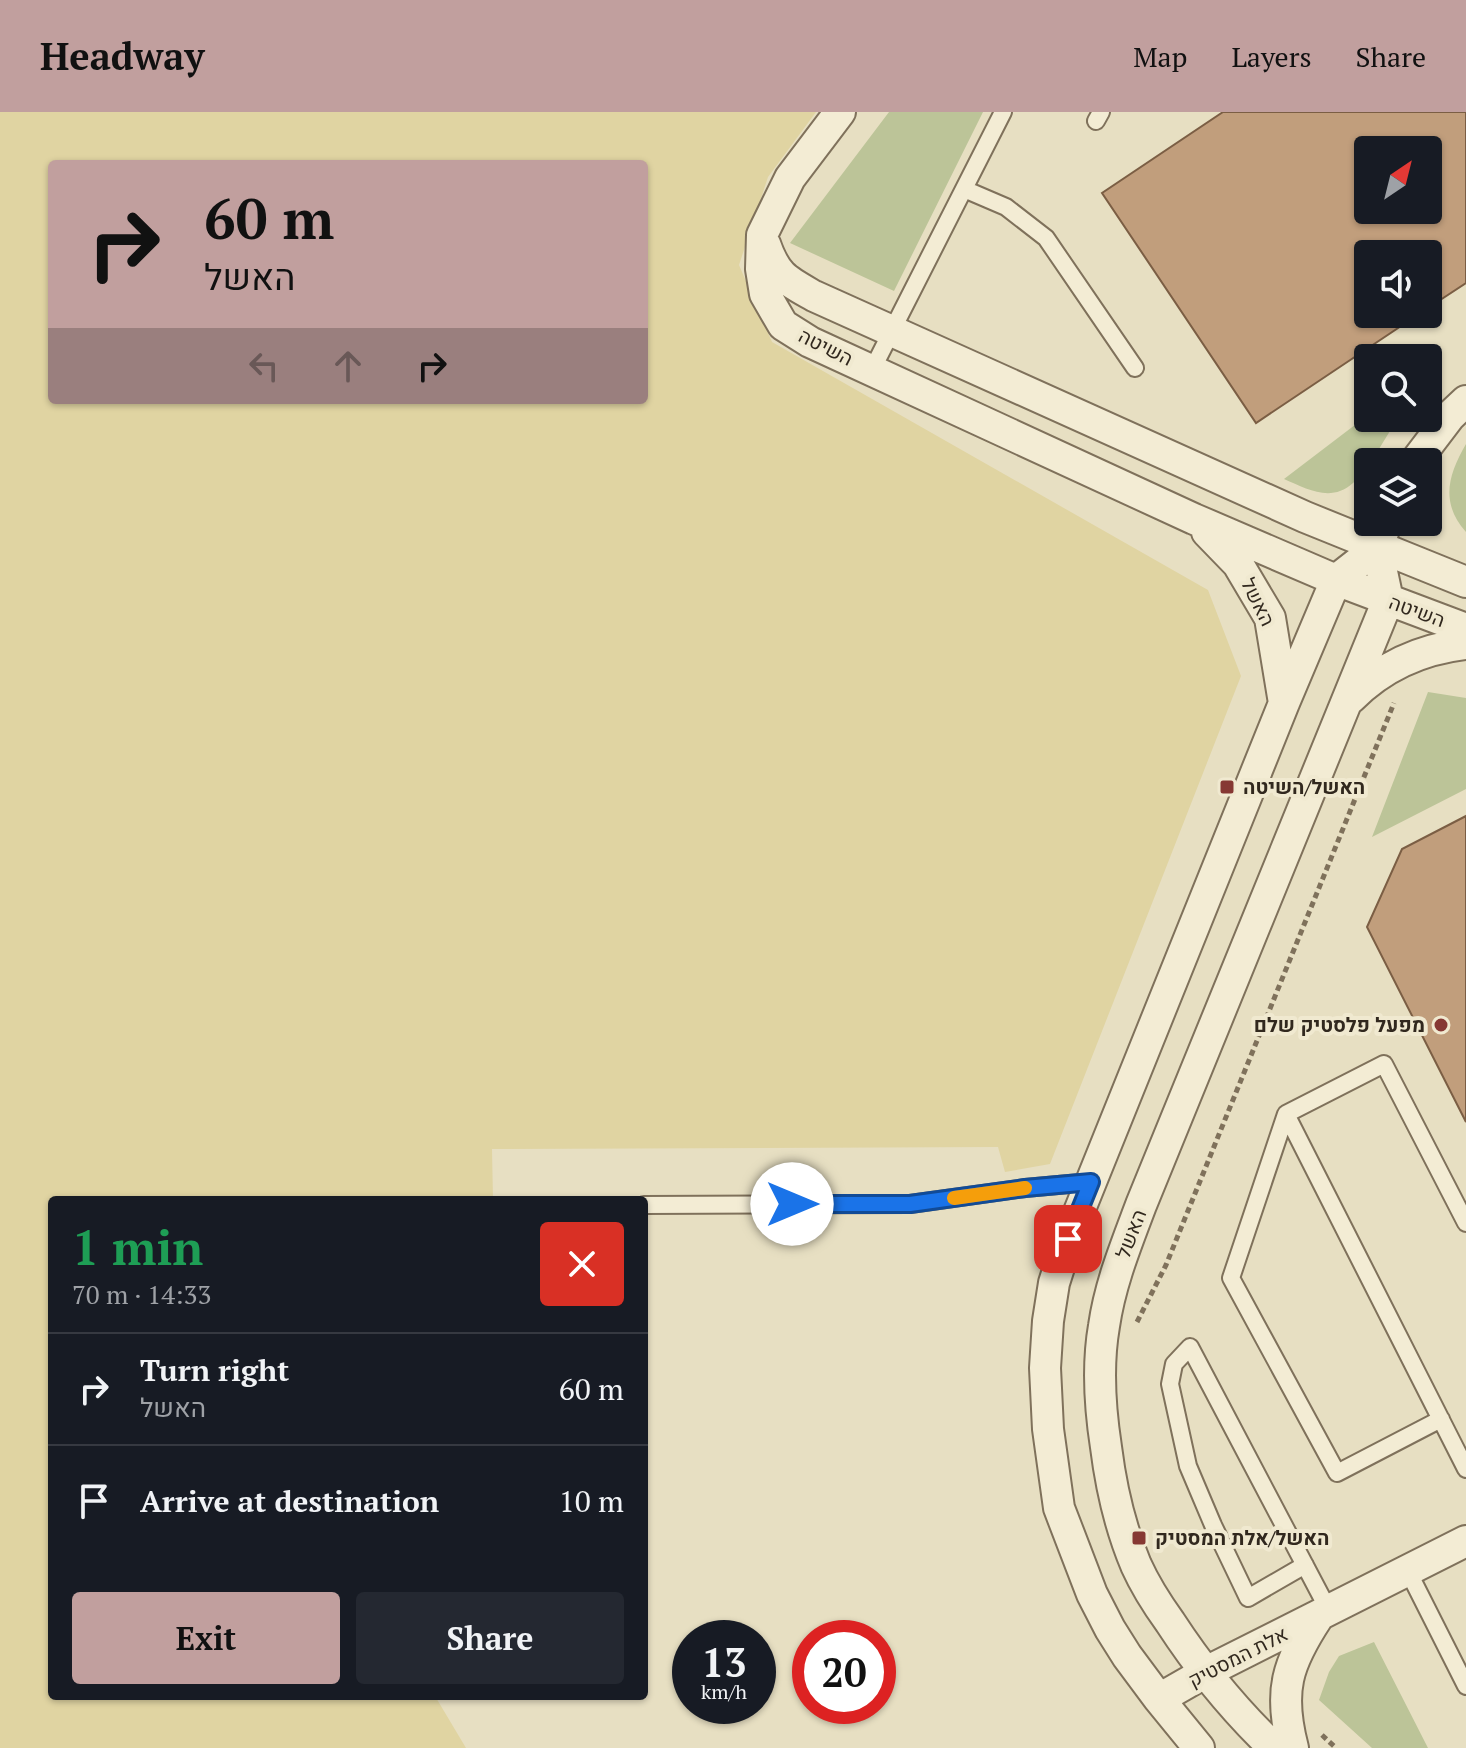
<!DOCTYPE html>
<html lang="en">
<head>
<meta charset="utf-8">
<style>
	:root { --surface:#171b24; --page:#242831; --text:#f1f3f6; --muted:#9ea1a6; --line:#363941; --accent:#c19f9e }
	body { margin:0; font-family:"PT Serif",Heebo,serif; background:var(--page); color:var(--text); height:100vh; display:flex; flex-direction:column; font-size:30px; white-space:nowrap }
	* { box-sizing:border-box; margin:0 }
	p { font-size:26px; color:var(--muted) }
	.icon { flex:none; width:44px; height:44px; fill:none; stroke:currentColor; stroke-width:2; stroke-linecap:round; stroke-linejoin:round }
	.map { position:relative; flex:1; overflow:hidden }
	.sheet { position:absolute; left:48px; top:1084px; width:600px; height:504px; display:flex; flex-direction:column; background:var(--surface); border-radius:8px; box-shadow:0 2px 6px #0004 }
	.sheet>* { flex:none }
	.banner { position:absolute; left:48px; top:48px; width:600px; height:244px; border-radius:8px; box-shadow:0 2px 6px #0004; background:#c19f9e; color:#111; overflow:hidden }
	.needle { width:52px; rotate:35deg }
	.fabs { position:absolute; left:1354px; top:24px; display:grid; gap:16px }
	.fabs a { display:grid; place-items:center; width:88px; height:88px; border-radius:8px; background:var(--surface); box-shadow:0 2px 6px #0004; font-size:40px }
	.speed { position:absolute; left:672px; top:1508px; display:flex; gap:16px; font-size:40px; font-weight:700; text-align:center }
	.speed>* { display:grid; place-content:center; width:104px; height:104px; border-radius:50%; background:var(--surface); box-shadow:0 2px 6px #0004; line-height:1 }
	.speed small { font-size:20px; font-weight:400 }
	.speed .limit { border:12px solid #d22; background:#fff; color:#111 }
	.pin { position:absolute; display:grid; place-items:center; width:68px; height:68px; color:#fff; margin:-34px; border-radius:16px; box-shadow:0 4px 12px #0006 }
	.me { position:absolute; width:88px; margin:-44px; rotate:90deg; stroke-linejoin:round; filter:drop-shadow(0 0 6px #0008) }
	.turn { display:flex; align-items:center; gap:28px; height:168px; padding:0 24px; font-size:36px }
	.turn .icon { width:104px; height:104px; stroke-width:2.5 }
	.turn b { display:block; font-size:56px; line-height:68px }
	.lanes { display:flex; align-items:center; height:76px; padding:0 24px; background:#0003; justify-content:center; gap:40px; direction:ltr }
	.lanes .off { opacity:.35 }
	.round { display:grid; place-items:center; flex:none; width:84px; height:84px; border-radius:8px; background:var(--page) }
	.overview { display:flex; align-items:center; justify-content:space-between; height:136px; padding:0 24px }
	h1 { font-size:48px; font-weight:600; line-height:60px; color:#1e9e55 }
	.primary-button { display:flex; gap:16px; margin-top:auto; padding:16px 24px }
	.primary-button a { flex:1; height:92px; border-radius:8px; background:var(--accent); color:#111; font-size:32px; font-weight:600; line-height:92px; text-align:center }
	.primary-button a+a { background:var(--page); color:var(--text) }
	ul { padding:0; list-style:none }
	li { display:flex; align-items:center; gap:24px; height:112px; padding:0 24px; border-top:2px solid var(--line) }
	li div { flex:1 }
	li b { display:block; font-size:30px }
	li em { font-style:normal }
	header { display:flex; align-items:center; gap:48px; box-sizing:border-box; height:112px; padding:0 40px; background:var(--accent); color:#111 }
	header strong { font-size:38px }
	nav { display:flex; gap:44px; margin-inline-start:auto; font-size:28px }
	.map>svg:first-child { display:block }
	.green { fill:#bcc498 }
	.sand { fill:#e0d4a2; fill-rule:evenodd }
	.building { fill:#c19e7c; stroke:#7b5e44; stroke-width:2; fill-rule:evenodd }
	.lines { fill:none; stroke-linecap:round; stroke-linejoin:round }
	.service-casing { stroke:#7f715b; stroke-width:20 }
	.minor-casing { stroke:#7f715b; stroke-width:34 }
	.path { stroke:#7f715b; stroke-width:5; stroke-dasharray:6 4; stroke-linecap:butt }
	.service { stroke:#f3ecd4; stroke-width:16 }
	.minor { stroke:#f3ecd4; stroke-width:30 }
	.route-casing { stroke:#114b97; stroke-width:20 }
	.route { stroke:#1a73e8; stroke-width:14 }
	.slow { stroke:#f59e0b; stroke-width:14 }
	.poi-dot { fill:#863833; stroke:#f0e9d0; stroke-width:3 }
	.labels { text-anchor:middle; stroke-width:8; stroke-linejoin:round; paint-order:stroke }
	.street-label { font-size:20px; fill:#31281e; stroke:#f0e9d0 }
	.poi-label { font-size:20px; font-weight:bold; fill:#31281e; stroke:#f0e9d0; text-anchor:start }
</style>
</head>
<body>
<header>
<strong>Headway</strong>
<nav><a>Map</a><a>Layers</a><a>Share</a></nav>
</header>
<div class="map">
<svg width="1466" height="1636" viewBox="0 0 1466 1636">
	<rect width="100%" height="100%" fill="#e7dfc2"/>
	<path class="green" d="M889 0H983L894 179 790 131Z
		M1368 303V306H1398L1374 345 1371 350H1368C1365 359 1360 365 1353 371 1331 391 1307 377 1284 367Z
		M1466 332V420C1440 391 1448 363 1466 332Z
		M1428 580 1466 586V677L1372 725Z
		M1374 1530 1428 1636H1372L1319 1588 1329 1560 1339 1544Z"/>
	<path class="sand" d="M0 0H816L768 65 739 153 772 230 1208 478 1241 564 1050 1052 1005 1060 998 1035 492 1037 493 1088H52V1584H435L466 1636H0ZM52 52H644V288H52Z"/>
	<path class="building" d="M1223 0H1466V171L1428 196V142H1368V202H1419L1256 311 1102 81ZM1368 38H1428V98H1368Z
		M1466 704V1010L1367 815 1402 737Z"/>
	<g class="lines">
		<g class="service-casing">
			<path id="service" d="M1096 9 1101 0
				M964 77 1006 95 1046 126 1135 256
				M872 258 1003 0
				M1286 1002 1231 1166 1337 1361 1441 1307
				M644 1093 910 1092 1025 1076 1091 1070
				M1466 1111 1384 952 1286 1002 1466 1357
				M1305 1453 1248 1486 1213 1413 1188 1354 1170 1272 1174 1252 1190 1235 1329 1499
				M1408 1459 1466 1574"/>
		</g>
		<g class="minor-casing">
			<path id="minor" d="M840 0 790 66 762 123 761 157 765 182 783 213 810 230 1194 407 1336 468 1466 517
				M765 132C776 164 786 168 814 184L1305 405 1466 470
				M1415 350 1450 304 1466 289
				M1207 420 1238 452 1270 506 1284 591
				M1351 586C1383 554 1421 537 1466 532
				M1159 1587 1206 1560 1466 1429
				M1199 1636 1159 1587 1127 1544 1110 1517 1092 1482 1059 1396 1048 1317 1045 1256 1048 1209 1054 1171 1068 1127 1284 591 1336 468 1377 436 1387 410
				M1274 1636C1234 1598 1200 1556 1170 1510 1157 1492 1145 1473 1136 1453 1120 1415 1111 1375 1106 1335 1100 1296 1097 1254 1104 1214 1110 1172 1126 1133 1141 1093L1388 488 1377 436
				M1293 1636C1278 1579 1287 1552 1318 1505"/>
		</g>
		<path class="path" d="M1137 1210 1166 1153 1394 591
			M1322 1623 1336 1636"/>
		<use href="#service" class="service"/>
		<use href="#minor" class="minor"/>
	</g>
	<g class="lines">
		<g class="route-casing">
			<path id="route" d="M792 1092H910L1025 1076 1091 1070 1068 1127"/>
		</g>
		<use href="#route" class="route"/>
		<path class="slow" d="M954 1086 1025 1076"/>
	</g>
	<g class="poi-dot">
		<rect x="1219" y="667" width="16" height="16" rx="4"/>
		<circle cx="1441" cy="913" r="8"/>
		<rect x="1131" y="1418" width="16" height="16" rx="4"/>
	</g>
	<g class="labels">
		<g class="street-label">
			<text transform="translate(826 235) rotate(27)" y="7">השיטה</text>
			<text transform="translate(1258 490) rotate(64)" y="7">האשל</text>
			<text transform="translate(1417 499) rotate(20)" y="7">השיטה</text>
			<text transform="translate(1131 1122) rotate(-69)" y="7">האשל</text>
			<text transform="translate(1238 1545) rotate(-27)" y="7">אלת המסטיק</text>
		</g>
		<g class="poi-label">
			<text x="1243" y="682">האשל/השיטה</text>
			<text x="1425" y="920" text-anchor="end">מפעל פלסטיק שלם</text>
			<text x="1155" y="1433">האשל/אלת המסטיק</text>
		</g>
	</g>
</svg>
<div class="fabs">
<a><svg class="needle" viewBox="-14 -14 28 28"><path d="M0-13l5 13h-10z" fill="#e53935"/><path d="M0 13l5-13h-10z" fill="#9ea1a6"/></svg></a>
<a><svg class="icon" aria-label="sound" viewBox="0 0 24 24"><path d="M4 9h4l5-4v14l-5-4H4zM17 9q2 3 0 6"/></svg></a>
<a><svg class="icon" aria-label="search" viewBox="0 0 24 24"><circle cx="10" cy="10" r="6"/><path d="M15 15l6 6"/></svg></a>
<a><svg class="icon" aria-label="layers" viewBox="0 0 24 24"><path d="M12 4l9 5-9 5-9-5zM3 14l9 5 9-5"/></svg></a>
</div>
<div class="speed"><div>13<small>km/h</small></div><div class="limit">20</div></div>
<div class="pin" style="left:1068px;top:1127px;background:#d93025"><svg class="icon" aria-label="arrive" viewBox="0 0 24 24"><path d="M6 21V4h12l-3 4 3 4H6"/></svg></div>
<svg class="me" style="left:792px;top:1092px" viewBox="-20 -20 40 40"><circle r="19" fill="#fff"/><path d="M0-13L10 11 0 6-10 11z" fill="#1a73e8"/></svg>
<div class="banner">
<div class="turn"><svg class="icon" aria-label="right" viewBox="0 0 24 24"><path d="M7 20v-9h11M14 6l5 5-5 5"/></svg><div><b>60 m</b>האשל</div></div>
<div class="lanes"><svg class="icon off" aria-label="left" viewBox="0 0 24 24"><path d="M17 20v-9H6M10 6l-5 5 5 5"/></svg><svg class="icon off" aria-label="ahead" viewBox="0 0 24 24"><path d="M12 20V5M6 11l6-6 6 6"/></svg><svg class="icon" aria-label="right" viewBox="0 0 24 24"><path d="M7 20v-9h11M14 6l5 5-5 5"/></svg></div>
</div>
<section class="sheet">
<div class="overview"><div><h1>1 min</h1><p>70 m · 14:33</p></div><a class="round" style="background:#d93025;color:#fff"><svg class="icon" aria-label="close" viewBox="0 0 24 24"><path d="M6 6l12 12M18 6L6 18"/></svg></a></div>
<ul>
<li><svg class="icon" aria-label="right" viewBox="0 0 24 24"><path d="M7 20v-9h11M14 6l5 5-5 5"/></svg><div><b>Turn right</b><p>האשל</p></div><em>60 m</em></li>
<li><svg class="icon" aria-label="arrive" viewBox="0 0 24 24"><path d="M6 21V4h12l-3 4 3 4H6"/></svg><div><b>Arrive at destination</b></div><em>10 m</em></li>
</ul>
<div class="primary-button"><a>Exit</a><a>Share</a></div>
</section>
</div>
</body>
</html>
